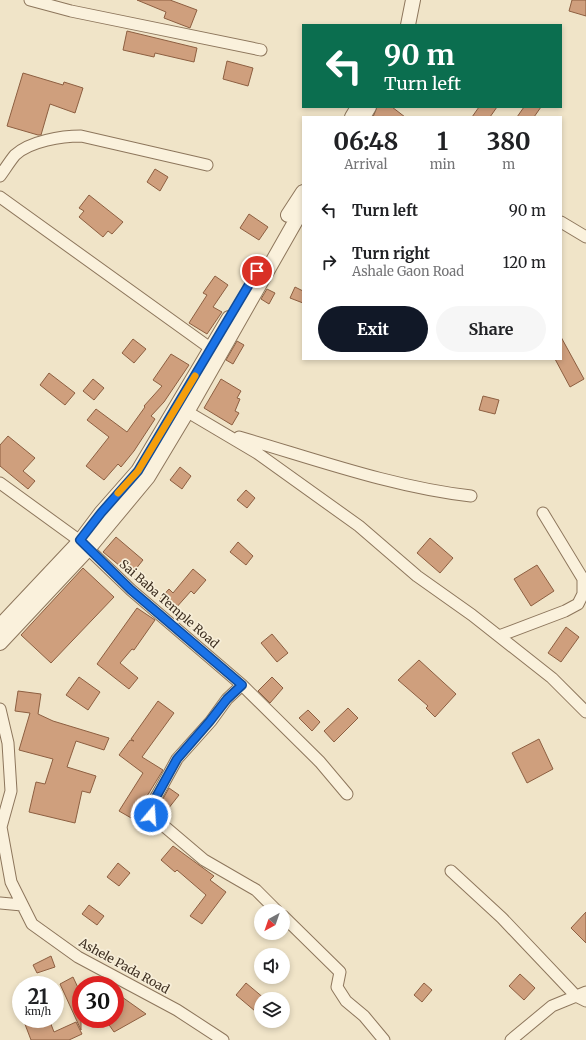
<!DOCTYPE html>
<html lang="en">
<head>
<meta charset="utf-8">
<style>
	:root { --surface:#fff; --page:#f6f6f6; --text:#202124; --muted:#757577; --accent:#111827 }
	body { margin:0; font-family:Merriweather,serif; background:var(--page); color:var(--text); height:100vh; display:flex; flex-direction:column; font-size:15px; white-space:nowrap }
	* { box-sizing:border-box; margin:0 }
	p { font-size:13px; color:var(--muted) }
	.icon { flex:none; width:22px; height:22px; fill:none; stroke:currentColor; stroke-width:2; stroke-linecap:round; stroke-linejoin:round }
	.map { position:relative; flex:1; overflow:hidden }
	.panel { position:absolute; left:302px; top:116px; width:260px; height:244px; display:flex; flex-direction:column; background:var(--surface); border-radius:0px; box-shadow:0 2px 6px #0003 }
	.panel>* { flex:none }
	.banner { position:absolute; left:302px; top:24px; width:260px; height:84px; border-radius:0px; box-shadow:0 2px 6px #0003; background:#0b6e4f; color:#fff; overflow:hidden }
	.needle { width:26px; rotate:220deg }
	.fabs { position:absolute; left:254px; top:904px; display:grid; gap:8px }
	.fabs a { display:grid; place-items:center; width:36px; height:36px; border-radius:50%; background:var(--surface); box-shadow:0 2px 6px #0003; font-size:20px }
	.speed { position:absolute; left:12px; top:976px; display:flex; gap:8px; font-size:20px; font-weight:700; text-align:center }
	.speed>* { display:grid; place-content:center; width:52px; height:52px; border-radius:50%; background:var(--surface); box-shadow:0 2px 6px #0003; line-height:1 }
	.speed small { font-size:10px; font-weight:400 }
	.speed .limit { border:6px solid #d22; background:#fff; color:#111 }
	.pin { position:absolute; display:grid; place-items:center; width:34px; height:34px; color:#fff; margin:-17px; border:2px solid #fff; border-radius:50%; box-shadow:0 1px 4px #0007 }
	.me { position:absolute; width:44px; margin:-22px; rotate:18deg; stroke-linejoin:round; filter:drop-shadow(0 0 3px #0008) }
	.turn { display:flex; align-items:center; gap:14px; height:84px; padding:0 16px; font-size:18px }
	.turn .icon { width:52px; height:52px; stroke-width:2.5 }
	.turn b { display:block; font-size:28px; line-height:34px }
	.eta { display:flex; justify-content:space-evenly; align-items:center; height:68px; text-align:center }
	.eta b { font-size:24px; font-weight:700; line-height:28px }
	.cta { display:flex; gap:8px; margin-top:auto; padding:8px 16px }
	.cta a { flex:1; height:46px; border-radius:24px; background:var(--accent); color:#fff; font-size:16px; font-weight:700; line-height:46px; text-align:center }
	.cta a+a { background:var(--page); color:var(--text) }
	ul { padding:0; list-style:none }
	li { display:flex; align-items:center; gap:12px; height:52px; padding:0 16px }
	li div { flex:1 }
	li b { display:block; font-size:15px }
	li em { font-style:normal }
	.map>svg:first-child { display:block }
	.building { fill:#cf9f7d; stroke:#8d5f41 }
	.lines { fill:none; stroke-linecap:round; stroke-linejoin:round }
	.minor-casing { stroke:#8d765c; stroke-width:13 }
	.tertiary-casing { stroke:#8d765c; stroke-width:16 }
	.minor { stroke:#faf1dc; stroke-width:11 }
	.tertiary { stroke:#faf1dc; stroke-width:14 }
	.route-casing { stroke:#114b97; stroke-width:10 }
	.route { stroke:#1a73e8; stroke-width:7 }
	.slow { stroke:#f59e0b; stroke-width:7 }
	.labels { text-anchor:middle; stroke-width:3.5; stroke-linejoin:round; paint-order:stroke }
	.street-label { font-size:12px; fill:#3d2e20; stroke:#f7eed8 }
</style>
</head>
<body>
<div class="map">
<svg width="586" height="1040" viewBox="0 0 586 1040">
	<rect width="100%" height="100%" fill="#f0e4c8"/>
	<path class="building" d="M137 0H170L197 10 190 28 164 18 166 12Z
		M572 0H586V16L569 11Z
		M127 31 197 48 194 62 155 53 154 57 123 50Z
		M227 61 253 68 248 86 223 79Z
		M23 73 63 85 64 82 83 88 75 113 50 104 41 135H38L7 126Z
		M377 107H392L405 117H373Z
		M479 107H497L490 117H472Z
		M524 107H541L534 117H517Z
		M155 169 168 177 160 191 147 182Z
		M89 195 123 222 112 234 108 231 103 237 79 217 84 211 79 208Z
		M249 214 268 227 259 240 240 228Z
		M215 276 228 285 213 307 222 312 207 334 189 323 207 295 203 293Z
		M295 287 303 291V303L290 298Z
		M267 289 275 293 269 304 261 299Z
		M561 337 584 379 570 387 555 359H561Z
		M133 339 146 349 134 363 122 353Z
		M237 341 244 345 233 364 226 360Z
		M171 354 189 365 164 402 151 416 155 419 134 451 121 467 118 464 104 480 86 466 109 437 87 420 96 409 127 432 145 407 144 406 162 386 153 380Z
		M49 373 75 393 65 405 40 385Z
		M93 379 104 388 94 400 83 391Z
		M221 379 241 391 237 398 240 399 235 411 239 413 232 425 204 408Z
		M483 396 499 400 495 414 479 410Z
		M8 436 35 458 23 471 35 481 28 489 0 466V445Z
		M180 467 191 476 182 489 170 480Z
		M246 490 255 498 247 508 237 500Z
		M116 537 143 560 131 575 103 552Z
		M430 538 453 558 440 573 417 553Z
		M238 542 253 556 246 565 230 552Z
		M537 565 554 591 531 606 514 579Z
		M83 568 114 597 51 663 21 635Z
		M193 569 206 580 194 594 191 591 175 609H171L160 599 169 589 173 593Z
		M137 608 155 620 134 650 132 649 120 663 138 678 129 689 97 664Z
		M566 627 579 637 561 662 548 653Z
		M272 634 288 653 277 662 261 643Z
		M419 660 456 694 435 717 426 708 428 706 398 680Z
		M79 677 100 692 88 710 66 695Z
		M272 677 283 688 270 703 258 691Z
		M18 691 41 694 38 714 53 721 109 738 104 750 76 741 67 767 96 776 90 793 82 791 75 823 29 812 36 782 45 784 53 759 19 750 30 713 15 711Z
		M158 701 174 713 142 757 163 770 133 819 119 811 143 773 119 755 130 740 134 741 131 739Z
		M348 708 358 718 334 742 324 731Z
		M308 710 320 722 312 731 299 718Z
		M539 739 553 769 527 783 512 753Z
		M169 788 179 795 168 809 160 804Z
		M173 846 214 876 210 880 226 892 202 924 190 916 206 895 177 870 175 872 161 860Z
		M118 863 130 873 119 886 107 877Z
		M89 905 104 916 97 925 82 914Z
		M586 912V943L571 928Z
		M51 956 55 967 37 973 33 965Z
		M520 974 535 988 524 1000 509 986Z
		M73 977 81 994V1030L60 984Z
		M246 983 265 999H261V1004L255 1011 236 995Z
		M424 983 432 990 422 1002 414 995Z
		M115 992 146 1014 114 1032 105 1019H115Z
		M23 1019H49L54 1032 76 1022 82 1034 69 1040H31Z"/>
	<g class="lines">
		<g class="minor-casing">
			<path id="minor" d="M30 0 71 11 261 50
				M0 176C5 169 10 161 15 155 30 141 62 136 81 136L207 165
				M0 197 217 353
				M561 222 586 237
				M181 408 257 453 359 526 417 576 472 615 552 678 586 712
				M239 437C315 459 392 487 471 496
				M0 483 80 541 131 590 242 685 320 762 347 794
				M499 636 565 611 578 604 583 594V579L543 513
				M242 685 227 699 211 721 177 759 150 808 151 815 204 860 256 890 277 911
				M0 709 8 743 11 791 1 827 11 882 32 924 78 957 177 1010 223 1040
				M451 871 502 918 576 996 586 1001
				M0 903 22 905
				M283 916 340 972 337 987 346 1001 364 1016 384 1040
				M511 1040 552 1006 586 992"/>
		</g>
		<g class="tertiary-casing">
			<path id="tertiary" d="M408 25 413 0
				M352 117 358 107
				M363 117 369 107
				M288 215 303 192
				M0 626 80 541 101 513 138 471 229 318
				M0 643 89 548 148 477 187 412 303 208"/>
		</g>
		<use href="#minor" class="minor"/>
		<use href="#tertiary" class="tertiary"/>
	</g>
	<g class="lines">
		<g class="route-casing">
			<path id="route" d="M151 815 150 808 177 759 210 721 227 699 242 685 131 590 80 540 101 513 138 471 257 271"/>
		</g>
		<use href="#route" class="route"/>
		<path class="slow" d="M118 493 138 471 195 376"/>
	</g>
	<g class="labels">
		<g class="street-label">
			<text transform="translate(169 604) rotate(41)" y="4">Sai Baba Temple Road</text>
			<text transform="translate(124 966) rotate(29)" y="4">Ashele Pada Road</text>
		</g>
	</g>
</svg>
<div class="fabs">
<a><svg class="needle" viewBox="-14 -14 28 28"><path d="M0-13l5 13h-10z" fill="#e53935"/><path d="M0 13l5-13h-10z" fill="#757577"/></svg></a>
<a><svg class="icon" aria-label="sound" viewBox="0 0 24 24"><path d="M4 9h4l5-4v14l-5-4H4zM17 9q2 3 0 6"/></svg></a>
<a><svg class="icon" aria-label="layers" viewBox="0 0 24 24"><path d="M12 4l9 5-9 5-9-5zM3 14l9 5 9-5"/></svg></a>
</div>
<div class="speed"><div>21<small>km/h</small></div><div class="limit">30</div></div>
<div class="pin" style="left:257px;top:271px;background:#d93025"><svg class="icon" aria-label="arrive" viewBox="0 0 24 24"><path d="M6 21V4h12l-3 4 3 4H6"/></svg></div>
<svg class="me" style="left:151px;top:815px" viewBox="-20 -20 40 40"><circle r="17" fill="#1a73e8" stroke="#fff" stroke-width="3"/><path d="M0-11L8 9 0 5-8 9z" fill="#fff"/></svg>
<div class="banner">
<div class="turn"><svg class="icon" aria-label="left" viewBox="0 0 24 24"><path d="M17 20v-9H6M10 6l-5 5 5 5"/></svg><div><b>90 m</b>Turn left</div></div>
</div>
<section class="panel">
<div class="eta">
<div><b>06:48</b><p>Arrival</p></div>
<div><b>1</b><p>min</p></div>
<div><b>380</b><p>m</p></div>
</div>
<ul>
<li><svg class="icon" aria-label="left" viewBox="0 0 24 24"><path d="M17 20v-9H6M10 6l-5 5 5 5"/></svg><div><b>Turn left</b></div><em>90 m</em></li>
<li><svg class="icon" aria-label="right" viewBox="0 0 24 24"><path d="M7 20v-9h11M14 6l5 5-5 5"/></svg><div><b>Turn right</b><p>Ashale Gaon Road</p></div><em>120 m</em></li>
</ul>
<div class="cta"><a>Exit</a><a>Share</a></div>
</section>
</div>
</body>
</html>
